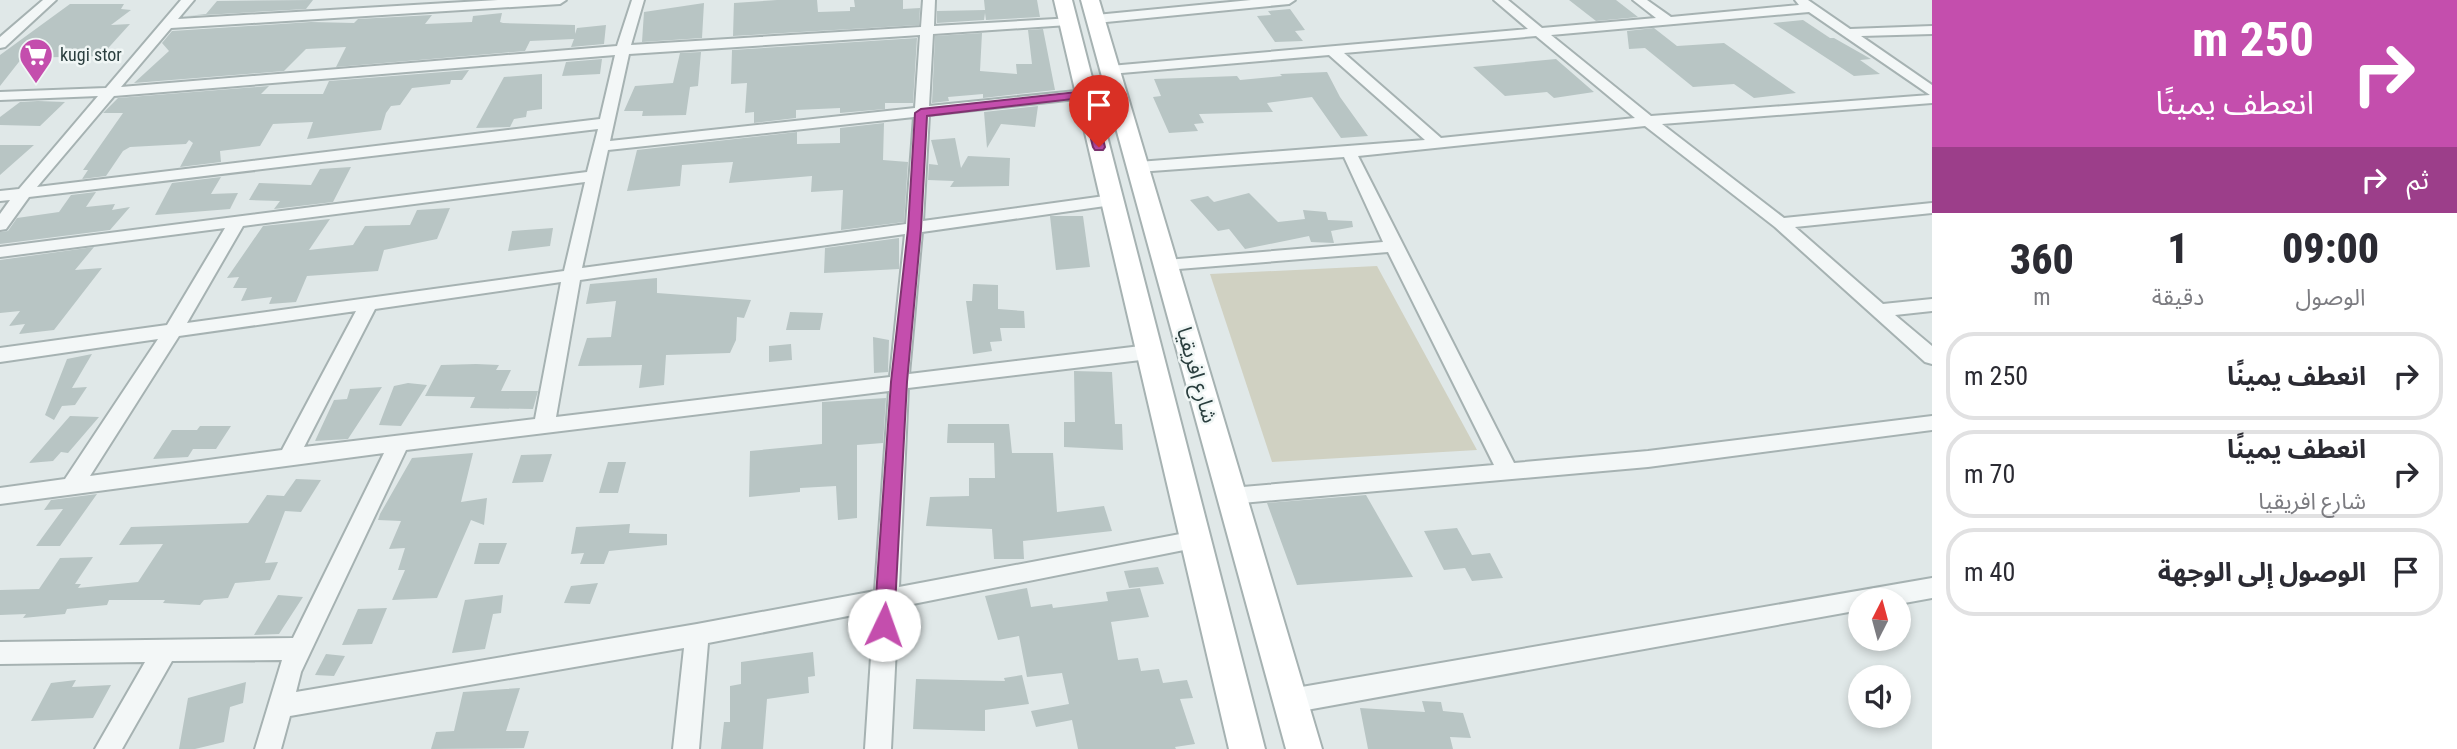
<!DOCTYPE html>
<html lang="ar">
<head>
<meta charset="utf-8">
<style>
	:root { --surface:#fff; --page:#f2f2f3; --text:#2b2b33; --muted:#7c7c81; --line:#e1e1e2 }
	body { margin:0; font-family:"Roboto Condensed","Noto Sans Arabic",sans-serif; background:var(--page); color:var(--text); direction:rtl; height:100vh; display:flex; flex-direction:column; font-size:26px; white-space:nowrap }
	* { box-sizing:border-box; margin:0 }
	p { font-size:23px; color:var(--muted) }
	.icon { flex:none; width:38px; height:38px; fill:none; stroke:currentColor; stroke-width:2; stroke-linecap:round; stroke-linejoin:round }
	.map { position:relative; flex:1; overflow:hidden; direction:ltr }
	.side { display:flex; flex-direction:column; background:var(--surface); width:525px }
	.side>* { flex:none }
	.top-card { background:#c44ead; color:#fff; overflow:hidden }
	.needle { width:46px; rotate:6deg }
	.fabs { position:absolute; left:1848px; top:588px; display:grid; gap:14px }
	.fabs a { display:grid; place-items:center; width:63px; height:63px; border-radius:50%; background:var(--surface); box-shadow:0 4px 10px #0003; font-size:35px }
	.pin { position:absolute; display:grid; place-items:center; width:60px; height:60px; color:#fff; margin:-72px -30px; border-radius:50% 50% 50% 0; rotate:-45deg; box-shadow:0 0 7px #0007 }
	.pin .icon { rotate:45deg }
	.me { position:absolute; width:77px; margin:-38px; rotate:3deg; stroke-linejoin:round; filter:drop-shadow(0 0 5px #0008) }
	.turn { display:flex; align-items:center; gap:24px; height:147px; padding:0 28px; font-size:32px }
	.turn .icon { width:91px; height:91px; stroke-width:2.5 }
	.turn b { display:block; font-size:49px; line-height:60px }
	.then { display:flex; align-items:center; height:66px; padding:0 28px; background:#0003; gap:14px; font-size:26px }
	.eta { display:flex; justify-content:space-evenly; align-items:center; height:119px; text-align:center }
	.eta b { font-size:42px; font-weight:800; line-height:49px }
	ul { padding:0; list-style:none }
	li { display:flex; align-items:center; gap:21px; height:88px; margin:0 14px 10px; padding:0 14px; border:4px solid var(--line); border-radius:28px }
	li div { flex:1 }
	li b { display:block; font-size:26px }
	li em { font-style:normal }
	main { display:flex; flex:1; min-height:0 }
	.map>svg:first-child { display:block }
	.green { fill:#d0d1c2 }
	.building { fill:#b8c5c4 }
	.lines { fill:none; stroke-linecap:round; stroke-linejoin:round }
	.street-casing { stroke:#a6b2b2; stroke-width:4 }
	.secondary-casing { stroke:#a6b2b2; stroke-width:4 }
	.street { fill:#f3f7f7; fill-rule:evenodd }
	.secondary { fill:#fff; fill-rule:evenodd }
	.route { fill:#c44ead; stroke:#7f3370; stroke-width:2 }
	.labels { text-anchor:middle; stroke-width:5; stroke-linejoin:round; paint-order:stroke }
	.far-poi-label { font-size:18px; fill:#2a3e3e; stroke:#f0f6f5; text-anchor:start }
	.street-label { font-size:21px; fill:#2a3e3e; stroke:#f0f6f5 }
</style>
</head>
<body>
<main>
<section class="side">
<div class="top-card">
<div class="turn"><svg class="icon" aria-label="right" viewBox="0 0 24 24"><path d="M7 20v-9h11M14 6l5 5-5 5"/></svg><div><b>250 m</b>انعطف يمينًا</div></div>
<div class="then">ثم<svg class="icon" aria-label="right" viewBox="0 0 24 24"><path d="M7 20v-9h11M14 6l5 5-5 5"/></svg></div>
</div>
<div class="eta">
<div><b>09:00</b><p>الوصول</p></div>
<div><b>1</b><p>دقيقة</p></div>
<div><b>360</b><p>m</p></div>
</div>
<ul>
<li><svg class="icon" aria-label="right" viewBox="0 0 24 24"><path d="M7 20v-9h11M14 6l5 5-5 5"/></svg><div><b>انعطف يمينًا</b></div><em>250 m</em></li>
<li><svg class="icon" aria-label="right" viewBox="0 0 24 24"><path d="M7 20v-9h11M14 6l5 5-5 5"/></svg><div><b>انعطف يمينًا</b><p>شارع افريقيا</p></div><em>70 m</em></li>
<li><svg class="icon" aria-label="arrive" viewBox="0 0 24 24"><path d="M6 21V4h12l-3 4 3 4H6"/></svg><div><b>الوصول إلى الوجهة</b></div><em>40 m</em></li>
</ul>
</section>
<div class="map">
<svg width="1932" height="749" viewBox="0 0 1932 749">
	<rect width="100%" height="100%" fill="#e0e8e8"/>
	<path class="green" d="M1377 266 1477 450 1272 462 1210 274Z"/>
	<path class="building" d="M313 0 306 9 187 16 206 14 217 1Z
		M777 0H817L818 12 850 11V7H855L854 0H903V9L920 8 919 25 733 36 734 3Z
		M984 0H1037L1040 17 986 20 985 13 984 20 937 23V11L985 10Z
		M1569 0H1616L1638 17 1596 21Z
		M704 3 702 38 642 42 644 12Z
		M70 4H124L121 9 131 10 111 25 130 24 101 56 22 58 0 86V55Z
		M1290 9 1305 30 1295 31 1303 41 1275 42 1257 16 1271 15 1268 11Z
		M502 13 500 22 503 23 575 25V34L577 28 606 25 604 44 571 47 574 39 530 41 525 51 336 67 346 47 306 49 284 71 134 83 169 51 162 43 172 31 311 22 354 23 358 19 432 15 425 24 472 22 473 16Z
		M1803 20 1830 38H1834L1871 59 1860 60 1880 74 1854 76 1773 23Z
		M1654 28 1677 46 1724 43 1796 93 1754 98 1734 84 1693 87 1645 48 1629 49 1627 31Z
		M1043 29 1055 90 983 98V94L948 97 949 101 932 103 935 36 982 33 980 71 1017 74 1016 64H1032L1028 30Z
		M917 38 913 103H885V109L840 113V108L796 110V118L754 123V112L745 113 747 83 731 84 732 50Z
		M701 52 698 86 690 87 686 115 642 116 643 111H624L635 86 673 83 680 53Z
		M602 59 600 74 562 76 566 62Z
		M1556 59 1594 92 1554 98 1547 92 1505 96 1473 67Z
		M469 70 462 80H451L450 84 412 88 400 105 391 106 386 113 381 130 307 139 313 122 273 124 260 146 220 151 221 162 180 167 193 143 189 140 186 144 130 147 123 151 106 176 82 179 88 170H83L123 113H103L118 98 269 86 261 94H323L329 81Z
		M1327 72 1340 97 1368 136 1341 138 1312 97 1267 103 1273 112 1199 114 1204 123 1194 124 1198 131 1169 133 1153 97 1161 96 1154 79 1237 76 1240 80 1282 76 1280 74Z
		M542 74V109L527 111 526 117 514 119 510 127 476 128 504 77Z
		M20 102 38 101 65 102 40 126 0 125V117Z
		M1038 106 1035 127 1001 124 987 148 984 112Z
		M884 123 883 160 908 162 904 222 841 230 843 190 811 192 812 176 729 183 733 162 682 165 680 186 627 191 637 150 797 132V144L840 143V128Z
		M955 138 961 168 968 156 1010 158 1009 186 950 187 954 181 928 180 929 164 938 165 931 140Z
		M0 145H34L0 175Z
		M351 167 333 202 274 209 280 201 249 200 259 183 311 185 320 169Z
		M221 177 211 194 238 193 230 209 155 215 172 183Z
		M96 192 86 207 115 204 112 210 130 207 110 230 0 244V232L8 231 17 218 59 212 71 195Z
		M1249 193 1278 222 1305 219 1303 210 1326 212 1328 220 1352 221 1353 227 1331 231 1334 243 1311 242 1309 236 1245 249 1229 229 1218 231 1190 200 1208 196 1214 202Z
		M450 208 437 239 384 250 378 271 307 276 296 302 269 304 272 297 241 301 247 288H233L239 277 227 278 263 226 330 219 309 250 353 245 365 226 410 225 417 210Z
		M1050 216H1083L1090 267 1056 270Z
		M553 228 550 246 508 251 512 231Z
		M899 238V269L824 273 825 248Z
		M94 247 75 270 102 268 54 330 19 334 25 324 9 326 20 311 0 313V260Z
		M657 278V293L751 300 744 318 737 317 736 340 730 353 666 355 664 385 639 388 642 365 578 366 587 338 611 337 616 301 586 304 590 284Z
		M973 284 998 285V309L1024 311 1025 328H1000L1002 341 990 342 992 351 973 354 966 301H972Z
		M790 312 823 313 820 330H786Z
		M873 337 889 340 888 372 874 373Z
		M791 344 792 360 769 362V346Z
		M92 354 72 388 87 387 75 405 62 406 54 420 45 415 67 359Z
		M476 364 499 365 496 370H511L501 391H538L533 409 470 408 475 397 425 396 441 365Z
		M1074 371 1112 372 1115 424H1122L1123 450 1064 447V422H1075Z
		M408 383 427 385 401 426 379 425 394 386Z
		M382 387 348 439 315 441 334 400 347 399 350 389Z
		M886 398 883 443 857 445V518L838 520 836 486 800 488V492L749 497 750 451 822 444V402Z
		M70 416 99 417 68 453 61 452 53 461 29 463Z
		M948 424H1009L1012 453H1053L1057 512 1104 506 1112 531 1023 541 1024 559H994L992 529 926 526 930 497 969 496V478H995L994 443H947Z
		M200 426H231L216 449H193L188 457 153 459 172 430H197Z
		M473 453 461 502 487 498 484 525 471 520 437 598 392 600 405 570H398L405 548 389 549 401 521 378 520 380 514 412 458Z
		M552 454 543 482 512 483 521 455Z
		M608 462H626L618 493H599Z
		M296 479 321 480 301 512 285 511 265 563 278 562 270 580 235 583 228 598 204 600 200 605 163 603 165 600H109L107 605 67 609 65 614 23 618 26 614 0 615V590L39 589 60 558 93 557 75 584H81L78 588 138 582 163 544 119 545 131 527 248 523 267 495 284 496Z
		M97 494 60 546H36L63 509 44 510 51 500Z
		M1366 495 1413 577 1297 585 1267 503Z
		M630 524 629 533 667 534V545L609 551 604 564H580L584 553 571 554 576 527Z
		M1457 528 1472 555 1490 553 1503 578 1472 581 1465 568 1444 570 1424 531Z
		M479 543H507L499 564H474Z
		M1158 567 1164 584 1129 588 1124 571Z
		M598 583 590 604 564 603 571 586Z
		M1027 588 1031 607 1052 604 1053 608 1108 601 1106 592 1140 588 1149 617 1111 622 1118 660 1138 658 1141 671 1159 669 1163 683 1187 680 1193 698 1180 699 1195 744 1175 747 1176 749H1078L1072 720 1036 727 1031 711 1069 704 1062 673 1027 677 1019 636 998 640 985 596Z
		M278 595 303 597 279 634 254 635Z
		M503 595 501 613 493 614 485 649 452 653 465 600Z
		M387 608 372 644 342 645 358 609Z
		M813 652 815 676 808 677 809 693 767 699 763 749H721L724 722H730V686L741 684V662Z
		M326 654 345 656 334 676 315 675Z
		M1022 675 1029 704 985 710V731L913 729 916 679 1005 681 1004 678Z
		M76 680 72 687 111 685 93 718 31 721 51 683Z
		M246 682 243 703 230 707 224 742 195 749H179L188 698Z
		M520 688 506 731H529L524 748 431 749 436 732 454 731 463 692Z
		M1422 701 1441 702 1443 711 1463 713 1471 738 1450 737 1453 749H1368L1360 708 1425 712Z"/>
	<g class="lines">
		<g class="street-casing">
			<path id="street" d="M43 0H56L5 47 0 48V37Z
				M181 0H194L178 19 498 0H566L560 4 171 28 121 87 617 46 632 0H644L631 45 921 27 923 0H935L934 26 1073 18V24L1068 25 933 34 929 106 1086 90 1093 94 1086 98 929 115 923 221 1112 195 1120 200 1112 205 922 232 909 374 1149 345 1156 347 1158 352 1156 357 1149 359 908 388 899 587 1196 531 1204 534 1207 540 1204 546 898 607 891 749H865L874 611 708 643 699 749H673L684 648 290 716 281 749H255L282 660 172 661 122 749H95L145 662 0 664V642L293 638 384 453 0 504V488L65 479 158 339 0 362V348L167 325 225 228 0 257V247L587 172 598 129 29 197 6 229 0 230V214L10 200 0 201V191L19 189 98 96 0 100V92L106 88ZM920 35 915 108 610 141 629 54ZM615 55 600 119 37 187 114 96ZM914 117 906 224 582 268 608 150ZM585 182 564 271 187 323 243 226ZM905 234 890 377 556 417 580 280ZM561 282 535 419 304 447 375 309ZM356 311 282 450 90 476 179 336ZM889 391 875 591 697 624 296 692 301 672 406 450Z
				M1251 0H1295L1289 4 1096 23 1090 19 1096 15Z
				M1494 0H1508L1542 28 1656 18 1633 0H1647L1671 17 1799 5 1795 0H1808L1850 29 1932 26V34L1861 36 1932 85V103L1662 124 1784 218 1932 203V213L1795 227 1883 304 1932 299V311L1895 315 1932 346V364L1925 362 1775 227 1645 126 1358 156 1514 463 1648 451 1932 416V430L1648 467 1231 504 1223 502 1220 496 1223 490 1231 488 1494 465 1388 252 1166 270 1157 265 1166 260 1383 242 1344 157 1138 172 1130 167 1138 162 1425 140 1329 55 1110 74 1103 70 1110 66 1528 29ZM1809 12 1930 95 1651 116 1551 35ZM1536 36 1635 118 1441 138 1344 53Z
				M1932 578V598L1899 604V600H1860V610L1290 713 1281 709 1277 701 1281 693 1290 689Z"/>
		</g>
		<g class="secondary-casing">
			<path id="secondary" d="M1054 0H1072L1265 749H1229Z
				M1081 0H1099L1322 749H1286Z"/>
		</g>
		<use href="#street" class="street"/>
		<use href="#secondary" class="secondary"/>
	</g>
	<path class="route" d="M1086 91 1092 94 1105 147 1103 150H1095L1093 147 1081 98 927 116 921 229 907 382 894 625 891 631 884 633 877 631 874 625 891 382 908 229 915 113 921 109Z"/>
	<defs>
		<g id="supermarket-pin" transform="scale(1.75)"><path d="M0 17L-7.5 6A9.5 9.5 0 1 1 7.5 6Z" fill="#c44ead" stroke="#f0f6f5"/><path d="M-6-5.5h2.5l.6 2H6L4.5 2H-2.5L-4.4-4H-6ZM-1.5 3.2a1.3 1.3 0 1 0 .1 0ZM3 3.2a1.3 1.3 0 1 0 .1 0Z" fill="#fff"/></g>
	</defs>
	<g fill-rule="evenodd">
		<use href="#supermarket-pin" x="36" y="55"/>
	</g>
	<g class="labels">
		<g class="far-poi-label">
			<text x="60" y="61">kugi stor</text>
		</g>
		<g class="street-label">
			<text transform="translate(1197 375) rotate(74)" y="7">شارع افريقيا</text>
		</g>
	</g>
</svg>
<div class="fabs">
<a><svg class="needle" viewBox="-14 -14 28 28"><path d="M0-13l5 13h-10z" fill="#e53935"/><path d="M0 13l5-13h-10z" fill="#7c7c81"/></svg></a>
<a><svg class="icon" aria-label="sound" viewBox="0 0 24 24"><path d="M4 9h4l5-4v14l-5-4H4zM17 9q2 3 0 6"/></svg></a>
</div>
<div class="pin" style="left:1099px;top:147px;background:#d93025"><svg class="icon" aria-label="arrive" viewBox="0 0 24 24"><path d="M6 21V4h12l-3 4 3 4H6"/></svg></div>
<svg class="me" style="left:884px;top:625px" viewBox="-20 -20 40 40"><circle r="19" fill="#fff"/><path d="M0-13L10 11 0 6-10 11z" fill="#c44ead"/></svg>
</div>
</main>
</body>
</html>
